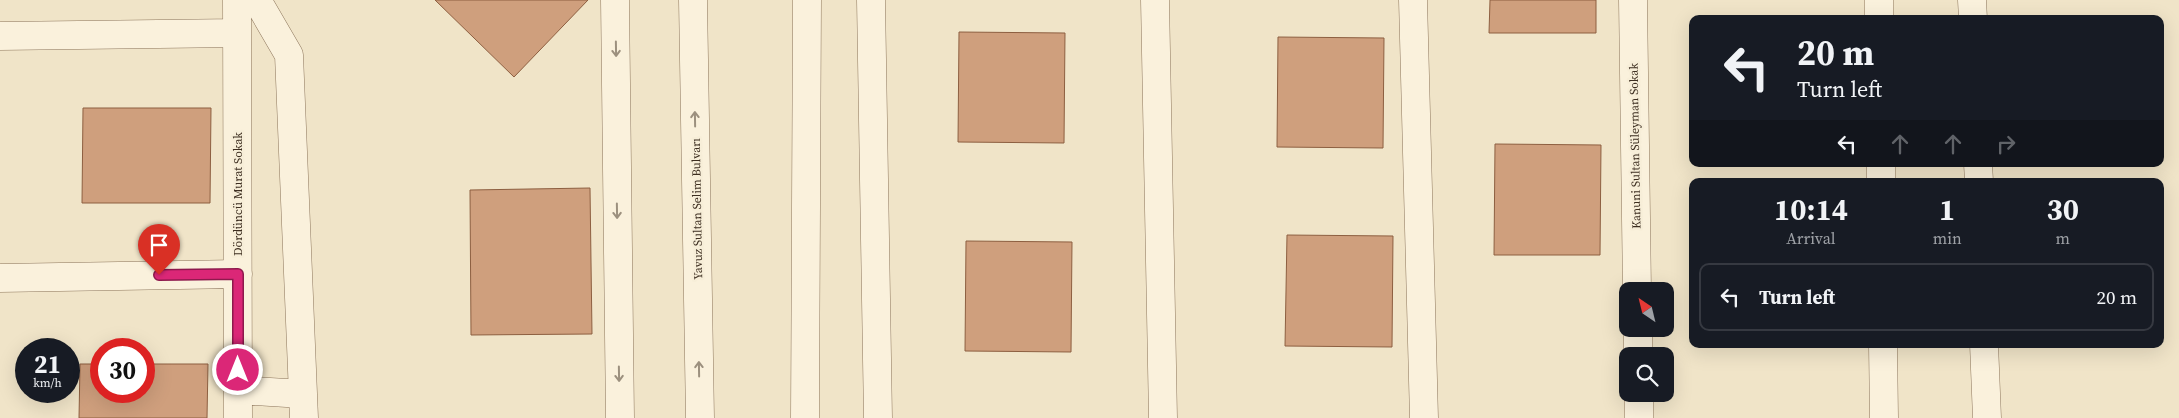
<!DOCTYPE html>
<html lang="en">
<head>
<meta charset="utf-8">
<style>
	:root { --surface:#171b24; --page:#242831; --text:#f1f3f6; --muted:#9ea1a6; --line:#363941 }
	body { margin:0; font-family:"Source Serif 4",serif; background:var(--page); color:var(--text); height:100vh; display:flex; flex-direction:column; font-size:19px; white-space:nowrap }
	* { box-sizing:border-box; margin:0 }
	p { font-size:16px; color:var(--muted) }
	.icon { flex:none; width:28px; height:28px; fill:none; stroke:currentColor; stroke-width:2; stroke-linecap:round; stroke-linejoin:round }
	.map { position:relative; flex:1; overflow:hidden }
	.details { position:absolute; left:1689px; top:178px; width:475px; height:170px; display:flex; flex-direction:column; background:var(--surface); border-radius:10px; box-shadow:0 5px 20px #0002 }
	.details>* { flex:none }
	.hud { position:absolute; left:1689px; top:15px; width:475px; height:152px; border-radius:10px; box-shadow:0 5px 20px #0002; background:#171b24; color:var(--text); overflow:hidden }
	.needle { width:32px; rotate:325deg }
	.tools { position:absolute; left:1619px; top:282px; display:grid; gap:10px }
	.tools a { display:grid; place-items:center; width:55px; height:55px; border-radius:10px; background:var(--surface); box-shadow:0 5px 20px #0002; font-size:25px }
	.speed { position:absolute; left:15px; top:338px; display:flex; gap:10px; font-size:25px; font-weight:700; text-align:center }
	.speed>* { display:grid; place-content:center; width:65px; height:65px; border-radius:50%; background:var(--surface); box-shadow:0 5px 20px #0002; line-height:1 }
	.speed small { font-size:12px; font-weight:400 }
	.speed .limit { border:8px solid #d22; background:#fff; color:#111 }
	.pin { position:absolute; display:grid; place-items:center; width:42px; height:42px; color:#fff; margin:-51px -21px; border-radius:50% 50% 50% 0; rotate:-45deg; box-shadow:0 0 5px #0007 }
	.pin .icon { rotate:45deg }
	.me { position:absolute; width:55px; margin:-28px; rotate:0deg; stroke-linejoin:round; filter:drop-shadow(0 0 4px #0008) }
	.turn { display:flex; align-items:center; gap:18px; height:105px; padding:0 25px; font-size:22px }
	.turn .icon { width:65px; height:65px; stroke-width:2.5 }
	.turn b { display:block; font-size:35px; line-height:42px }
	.lanes { display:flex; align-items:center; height:48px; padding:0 25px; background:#0003; justify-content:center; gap:25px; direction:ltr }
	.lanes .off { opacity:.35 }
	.eta { display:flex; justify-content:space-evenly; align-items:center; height:85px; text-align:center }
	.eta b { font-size:30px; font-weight:700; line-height:35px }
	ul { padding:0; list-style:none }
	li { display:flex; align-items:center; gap:15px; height:68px; margin:0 10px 8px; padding:0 15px; border:2px solid var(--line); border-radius:10px }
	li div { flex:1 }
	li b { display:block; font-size:19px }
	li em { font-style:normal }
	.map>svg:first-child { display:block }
	.building { fill:#cf9f7d; stroke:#8d5f41 }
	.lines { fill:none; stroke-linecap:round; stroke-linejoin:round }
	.minor-casing { stroke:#8d765c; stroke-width:29 }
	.minor { stroke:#faf1dc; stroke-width:28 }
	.oneway { stroke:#9c907e }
	.route-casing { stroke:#8e194d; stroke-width:12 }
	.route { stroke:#db2777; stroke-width:9 }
	.labels { text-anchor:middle; stroke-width:5; stroke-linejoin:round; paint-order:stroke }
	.street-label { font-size:12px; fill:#3d2e20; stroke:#f7eed8 }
</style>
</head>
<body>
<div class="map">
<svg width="2179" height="418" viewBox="0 0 2179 418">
	<rect width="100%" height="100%" fill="#f0e4c8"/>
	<path class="building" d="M435 0H588L514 77Z
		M1490 0H1596V33H1489Z
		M959 32 1065 33 1064 143 958 142Z
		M1278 37 1384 38 1383 148 1277 147Z
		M83 108H211L210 203H82Z
		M1495 144 1601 145 1600 255H1494Z
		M590 188 592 334 471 335 470 190Z
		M1287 235 1393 236 1392 347 1285 346Z
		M966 241 1072 242 1071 352 965 351Z
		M80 364H101V391H144V364H208L207 418H79Z"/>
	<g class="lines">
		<g class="minor-casing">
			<path id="minor" d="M237 0 238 418
				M257 0 289 55 304 418
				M615 0 620 418
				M693 0 700 418
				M871 0 878 418
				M1155 0 1163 418
				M1413 0 1424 418
				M1633 0 1637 291
				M1879 0V19
				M1972 0 1973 19
				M0 36 237 33
				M1881 164V181
				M1978 164 1979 181
				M0 278 238 274
				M1638 329V356
				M1883 344 1884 418
				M1984 344 1987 418
				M238 390 303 394
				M1639 394V418
				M805 418 807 0"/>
		</g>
		<use href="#minor" class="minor"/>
	</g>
	<defs><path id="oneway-shaft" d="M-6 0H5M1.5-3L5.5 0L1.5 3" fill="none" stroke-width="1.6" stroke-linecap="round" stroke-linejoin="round" transform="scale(1.25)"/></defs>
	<g class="oneway">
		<use href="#oneway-shaft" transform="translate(616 49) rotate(89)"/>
		<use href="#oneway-shaft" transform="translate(695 119) rotate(-91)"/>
		<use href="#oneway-shaft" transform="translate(617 211) rotate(89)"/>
		<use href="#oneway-shaft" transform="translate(699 369) rotate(-91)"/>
		<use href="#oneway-shaft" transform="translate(619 374) rotate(89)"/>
	</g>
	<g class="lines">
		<g class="route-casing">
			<path id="route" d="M159 275 238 274V370"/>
		</g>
		<use href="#route" class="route"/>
	</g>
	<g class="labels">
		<g class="street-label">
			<text transform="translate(1635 146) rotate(-91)" y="4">Kanuni Sultan Süleyman Sokak</text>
			<text transform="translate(238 194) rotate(-90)" y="4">Dördüncü Murat Sokak</text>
			<text transform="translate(697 209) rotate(-91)" y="4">Yavuz Sultan Selim Bulvarı</text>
		</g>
	</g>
</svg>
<div class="tools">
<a><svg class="needle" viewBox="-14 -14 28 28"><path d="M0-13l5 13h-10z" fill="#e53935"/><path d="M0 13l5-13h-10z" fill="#9ea1a6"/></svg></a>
<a><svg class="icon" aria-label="search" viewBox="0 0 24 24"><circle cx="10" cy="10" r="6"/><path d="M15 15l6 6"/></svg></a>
</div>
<div class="speed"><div>21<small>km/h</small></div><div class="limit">30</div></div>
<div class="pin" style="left:159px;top:275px;background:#d93025"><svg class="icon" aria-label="arrive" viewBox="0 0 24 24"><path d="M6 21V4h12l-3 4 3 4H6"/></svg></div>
<svg class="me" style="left:238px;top:370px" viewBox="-20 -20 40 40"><circle r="17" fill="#db2777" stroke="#fff" stroke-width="3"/><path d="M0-11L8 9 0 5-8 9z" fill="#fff"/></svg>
<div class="hud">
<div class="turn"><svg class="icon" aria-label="left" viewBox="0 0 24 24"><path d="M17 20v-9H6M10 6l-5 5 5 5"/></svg><div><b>20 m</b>Turn left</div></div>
<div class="lanes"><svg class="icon" aria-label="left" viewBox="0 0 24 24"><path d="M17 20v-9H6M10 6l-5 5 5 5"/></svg><svg class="icon off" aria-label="ahead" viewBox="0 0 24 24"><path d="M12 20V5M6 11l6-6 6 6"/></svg><svg class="icon off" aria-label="ahead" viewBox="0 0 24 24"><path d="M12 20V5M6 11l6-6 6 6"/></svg><svg class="icon off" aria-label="right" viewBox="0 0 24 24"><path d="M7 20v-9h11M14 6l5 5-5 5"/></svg></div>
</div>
<section class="details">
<div class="eta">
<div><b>10:14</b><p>Arrival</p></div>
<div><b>1</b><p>min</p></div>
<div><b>30</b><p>m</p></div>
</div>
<ul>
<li><svg class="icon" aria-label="left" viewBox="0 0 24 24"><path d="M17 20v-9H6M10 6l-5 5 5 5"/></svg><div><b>Turn left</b></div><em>20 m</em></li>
</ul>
</section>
</div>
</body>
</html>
